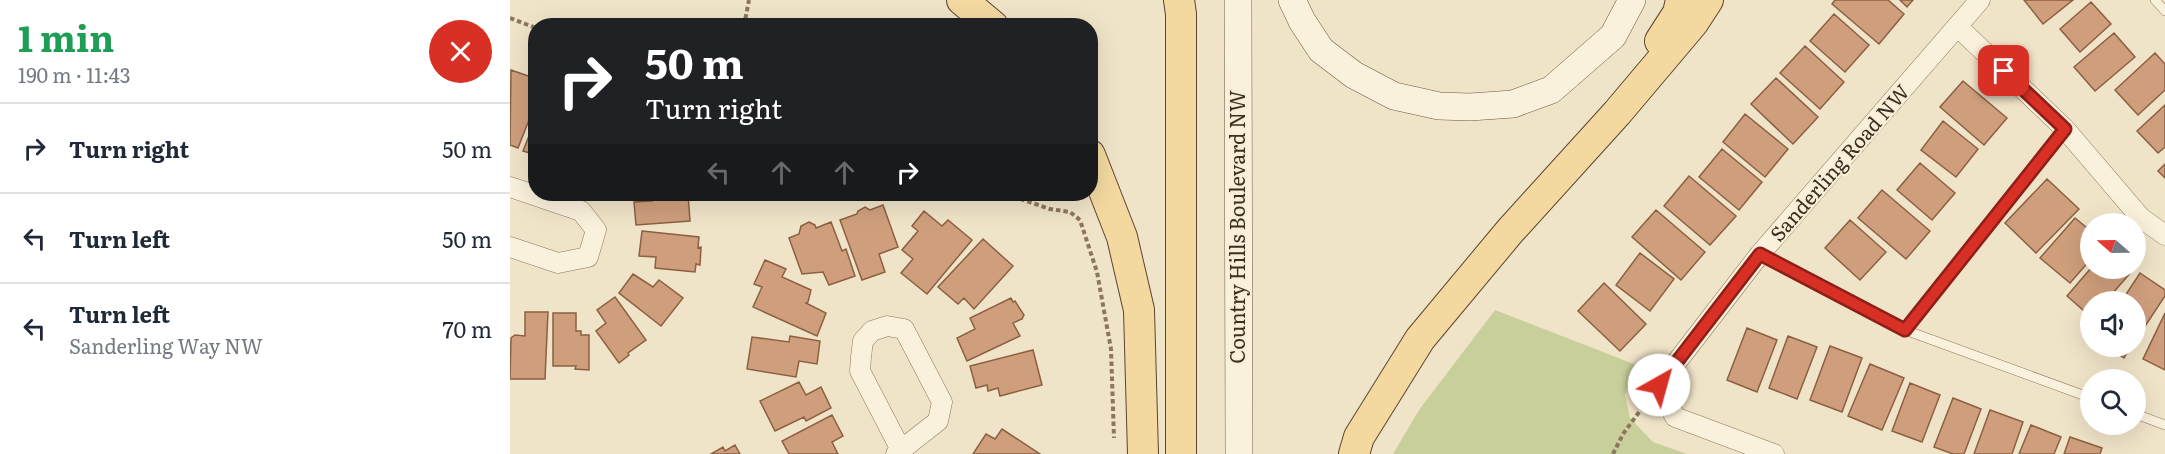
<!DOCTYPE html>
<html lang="en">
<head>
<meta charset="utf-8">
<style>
	:root { --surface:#fff; --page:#f6f6f7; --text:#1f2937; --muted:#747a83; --line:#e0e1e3 }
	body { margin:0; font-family:Literata,serif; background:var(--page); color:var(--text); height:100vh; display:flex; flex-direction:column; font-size:22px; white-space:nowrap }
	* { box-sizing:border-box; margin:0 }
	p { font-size:20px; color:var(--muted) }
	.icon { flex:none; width:33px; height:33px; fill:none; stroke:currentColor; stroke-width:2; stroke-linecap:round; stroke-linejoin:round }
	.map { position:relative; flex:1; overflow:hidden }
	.side { display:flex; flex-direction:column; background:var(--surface); width:510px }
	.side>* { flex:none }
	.top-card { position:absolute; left:18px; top:18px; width:570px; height:183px; border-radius:24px; box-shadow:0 6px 24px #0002; background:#202124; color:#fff; overflow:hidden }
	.needle { width:39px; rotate:290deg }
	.fabs { position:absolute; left:1570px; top:213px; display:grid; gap:12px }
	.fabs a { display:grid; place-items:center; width:66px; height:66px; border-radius:50%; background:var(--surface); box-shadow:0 6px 24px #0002; font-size:30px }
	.pin { position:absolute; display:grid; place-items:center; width:51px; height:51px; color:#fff; margin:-26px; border-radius:12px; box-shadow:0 3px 9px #0006 }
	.me { position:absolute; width:66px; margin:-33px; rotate:38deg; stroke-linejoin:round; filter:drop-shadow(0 0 4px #0008) }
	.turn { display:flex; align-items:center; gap:21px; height:126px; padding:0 18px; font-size:27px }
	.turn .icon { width:78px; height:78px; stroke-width:2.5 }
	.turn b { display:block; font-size:42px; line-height:51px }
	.lanes { display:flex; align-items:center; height:57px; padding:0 18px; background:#0003; justify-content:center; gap:30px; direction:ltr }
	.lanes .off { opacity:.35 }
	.round { display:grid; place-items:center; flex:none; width:63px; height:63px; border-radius:32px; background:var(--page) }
	.head { display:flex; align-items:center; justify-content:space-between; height:102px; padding:0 18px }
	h1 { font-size:36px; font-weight:700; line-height:45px; color:#1e9e55 }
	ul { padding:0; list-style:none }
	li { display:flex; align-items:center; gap:18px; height:90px; padding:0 18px; border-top:2px solid var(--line) }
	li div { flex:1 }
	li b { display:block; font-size:22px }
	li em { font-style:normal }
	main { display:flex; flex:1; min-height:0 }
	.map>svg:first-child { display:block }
	.green { fill:#c9cf9b }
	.building { fill:#cf9f7d; stroke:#8d5f41; stroke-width:1.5 }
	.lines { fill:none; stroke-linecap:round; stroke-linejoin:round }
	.lane-casing { stroke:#8d765c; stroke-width:10 }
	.street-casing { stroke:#8d765c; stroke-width:21 }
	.secondary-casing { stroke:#6f573f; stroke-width:28 }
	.primary-casing { stroke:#5b4430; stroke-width:32 }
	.path { stroke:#8d765c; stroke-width:4; stroke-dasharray:4.5 3; stroke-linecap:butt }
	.lane { stroke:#faf1dc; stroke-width:9 }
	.street { stroke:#faf1dc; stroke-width:20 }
	.secondary { stroke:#faf1dc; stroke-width:27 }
	.primary { stroke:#f3d9a0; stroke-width:30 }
	.route-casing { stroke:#8d1f18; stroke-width:15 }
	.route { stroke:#d93025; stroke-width:10 }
	.labels { text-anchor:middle; stroke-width:4.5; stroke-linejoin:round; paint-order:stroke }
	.street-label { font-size:20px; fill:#3d2e20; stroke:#f7eed8 }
</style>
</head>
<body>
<main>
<section class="side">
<div class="head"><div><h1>1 min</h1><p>190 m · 11:43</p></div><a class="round" style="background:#d93025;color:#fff"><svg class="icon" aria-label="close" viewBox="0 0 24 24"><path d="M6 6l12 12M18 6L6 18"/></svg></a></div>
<ul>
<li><svg class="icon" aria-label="right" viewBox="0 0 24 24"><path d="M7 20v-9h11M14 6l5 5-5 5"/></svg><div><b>Turn right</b></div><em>50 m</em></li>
<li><svg class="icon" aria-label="left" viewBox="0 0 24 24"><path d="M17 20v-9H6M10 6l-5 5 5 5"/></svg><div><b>Turn left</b></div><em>50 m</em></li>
<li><svg class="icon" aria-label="left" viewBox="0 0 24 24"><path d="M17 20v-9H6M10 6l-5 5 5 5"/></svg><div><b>Turn left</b><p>Sanderling Way NW</p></div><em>70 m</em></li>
</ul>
</section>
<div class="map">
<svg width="1655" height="454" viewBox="0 0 1655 454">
	<rect width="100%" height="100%" fill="#f0e4c8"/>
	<path class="green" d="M985 310 1129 366 1115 395 1120 418 1143 442 1177 454H883L909 410Z"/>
	<path class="building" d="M1325 0H1378L1394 14 1369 44 1322 4Z
		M1390 0H1403L1397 7Z
		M1514 0H1563L1533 24Z
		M1581 2 1601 24 1570 52 1550 29Z
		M1324 14 1359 45 1335 72 1300 41Z
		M1604 33 1625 57 1585 91 1564 67Z
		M1295 46 1334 82 1310 109 1270 73Z
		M1645 53 1655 64V90L1628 115 1605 90Z
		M1 70 24 78 22 82 26 83V102L8 148 0 145Z
		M1266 78 1308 117 1283 144 1241 104Z
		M1453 81 1497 118 1474 145 1430 107Z
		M1655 105V147L1648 153 1627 131Z
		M1235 114 1278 149 1255 177 1213 142Z
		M26 118V155L13 151Z
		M1433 121 1468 149 1446 177 1411 150Z
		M1212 149 1252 182 1229 210 1189 177Z
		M1410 163 1445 193 1422 220 1387 190Z
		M1655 164V178L1648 171Z
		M1179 176 1226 216 1200 245 1154 206Z
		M1537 179 1569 209 1526 253 1495 223Z
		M1372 190 1420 231 1396 259 1348 218Z
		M146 194H178L180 221 126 225 124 202 142 201 141 196Z
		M373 205 388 247 369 254 375 272 352 280 330 220 347 214 348 211 355 207 360 210Z
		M1146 210 1195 252 1171 280 1122 237Z
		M414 211 432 226 438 220 462 240 417 294 391 273 403 259 392 250 408 231 402 226Z
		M1565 218 1581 231V259L1560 283 1530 258Z
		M1340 220 1376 252 1350 280 1315 248Z
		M299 222 305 225 306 228 321 222 332 251 336 249 345 276 319 285 313 272 292 274 279 238 289 234 291 226Z
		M132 231 189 237 188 248 191 247 190 265 186 264 185 272 145 268 146 257 129 256Z
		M473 239 503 266 464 309 454 298 448 304 428 287Z
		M1130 253 1164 279 1140 311 1106 285Z
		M255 260 276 269 272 277 301 290 298 302 296 303 316 313 307 336 243 307 252 287 244 284Z
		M1581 268 1623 270 1595 302H1581V317L1557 296Z
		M1630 273 1655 290V296L1626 340V302H1611Z
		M123 274 143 287 149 280 173 298 151 326 109 293Z
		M1094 283 1136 324 1110 351 1068 311Z
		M105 297 136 340 118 353 119 355 109 363 86 331 96 323 87 310Z
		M501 298 503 302 505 301 514 315 512 319 503 323 510 336 457 361 447 338 465 329 460 318Z
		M15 312H38L35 379H0L1 338 5 335 15 336Z
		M43 313H66V331H71V335H79V370L65 369 66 366H43Z
		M1655 313V370L1633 359Z
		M1237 328 1267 340 1247 392 1217 380Z
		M280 336 310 341 307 364 289 361 286 377 237 369 242 337 279 342Z
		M1278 336 1307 347 1287 399 1259 388Z
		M1320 346 1352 358 1332 412 1300 400Z
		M1596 346H1621L1614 358Z
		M523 350 532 385 490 396 488 388 478 391 477 385 466 388 460 366Z
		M1360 364 1394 378 1372 430 1338 416Z
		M289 382 296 395 311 387 321 408 296 421 294 417 265 431 250 401Z
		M1400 383 1430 395 1412 442 1382 431Z
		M1443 398 1471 409 1454 454H1443L1424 447Z
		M1480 410 1513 422 1502 454H1464Z
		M322 415 333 436 322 442 328 454H279L272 441Z
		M1521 425 1551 437 1544 454H1509Z
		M492 429 530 454H463L476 434 485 439Z
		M1560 437 1592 448 1590 454H1554Z
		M225 445 230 454H201L213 447 215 451Z"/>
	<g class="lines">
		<g class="lane-casing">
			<path id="lane" d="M1645 0 1655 11
				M1250 254 1395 330 1581 398
				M1395 330 1555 129
				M1626 414 1655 425"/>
		</g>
		<g class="street-casing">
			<path id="street" d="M1448 27 1555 129 1631 218 1655 235
				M0 187 71 211 86 230 78 257 48 263 0 247
				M386 454 391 450 428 421 432 402 394 329 377 326 362 331 353 341 351 357 350 371 391 450
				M1264 454 1165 417 1149 385 1250 254 1470 0"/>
		</g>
		<g class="secondary-casing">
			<path id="secondary" d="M728 0 729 454
				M782 0 792 21 811 50 844 75 884 96 929 106 960 107 1003 104 1041 90 1103 36 1122 0"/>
		</g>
		<g class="primary-casing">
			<path id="primary" d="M452 0 483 26
				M669 0 671 14V454
				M1150 41 1168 13 1171 0
				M580 155 612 237 629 310 633 454
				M844 454 849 437 910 339 1000 231 1107 113 1183 23 1198 0"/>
		</g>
		<path class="path" d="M0 18 26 28
			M234 26 239 0
			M496 194 540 209 560 212 570 220 587 272 601 349 604 438
			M1103 454 1113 434 1135 404"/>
		<use href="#lane" class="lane"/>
		<use href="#street" class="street"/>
		<use href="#secondary" class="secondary"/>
		<use href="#primary" class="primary"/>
	</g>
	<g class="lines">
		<g class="route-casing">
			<path id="route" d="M1149 385 1250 254 1395 330 1555 129 1494 71"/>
		</g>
		<use href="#route" class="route"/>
	</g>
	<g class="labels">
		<g class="street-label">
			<text transform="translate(1330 163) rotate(-49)" y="7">Sanderling Road NW</text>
			<text transform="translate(728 227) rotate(-90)" y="7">Country Hills Boulevard NW</text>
		</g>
	</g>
</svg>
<div class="fabs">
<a><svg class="needle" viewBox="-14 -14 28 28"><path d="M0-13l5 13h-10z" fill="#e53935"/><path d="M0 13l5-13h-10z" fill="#747a83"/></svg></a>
<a><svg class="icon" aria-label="sound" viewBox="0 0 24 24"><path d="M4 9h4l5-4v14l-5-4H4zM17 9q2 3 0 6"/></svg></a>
<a><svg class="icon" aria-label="search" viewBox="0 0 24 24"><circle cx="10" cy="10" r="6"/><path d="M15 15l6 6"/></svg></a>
</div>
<div class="pin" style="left:1494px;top:71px;background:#d93025"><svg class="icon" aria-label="arrive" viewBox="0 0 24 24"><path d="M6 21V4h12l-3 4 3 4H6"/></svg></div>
<svg class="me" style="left:1149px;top:385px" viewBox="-20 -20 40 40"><circle r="19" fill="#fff"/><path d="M0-13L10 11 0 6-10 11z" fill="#d93025"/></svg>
<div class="top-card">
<div class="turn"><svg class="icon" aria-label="right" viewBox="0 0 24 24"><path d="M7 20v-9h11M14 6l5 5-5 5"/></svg><div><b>50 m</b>Turn right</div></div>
<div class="lanes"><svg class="icon off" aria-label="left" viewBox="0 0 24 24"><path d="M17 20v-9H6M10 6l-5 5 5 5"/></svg><svg class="icon off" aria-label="ahead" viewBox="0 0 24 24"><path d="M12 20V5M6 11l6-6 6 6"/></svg><svg class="icon off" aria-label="ahead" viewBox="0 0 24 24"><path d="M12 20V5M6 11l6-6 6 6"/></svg><svg class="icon" aria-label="right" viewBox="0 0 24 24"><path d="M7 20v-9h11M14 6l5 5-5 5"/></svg></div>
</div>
</div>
</main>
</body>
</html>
